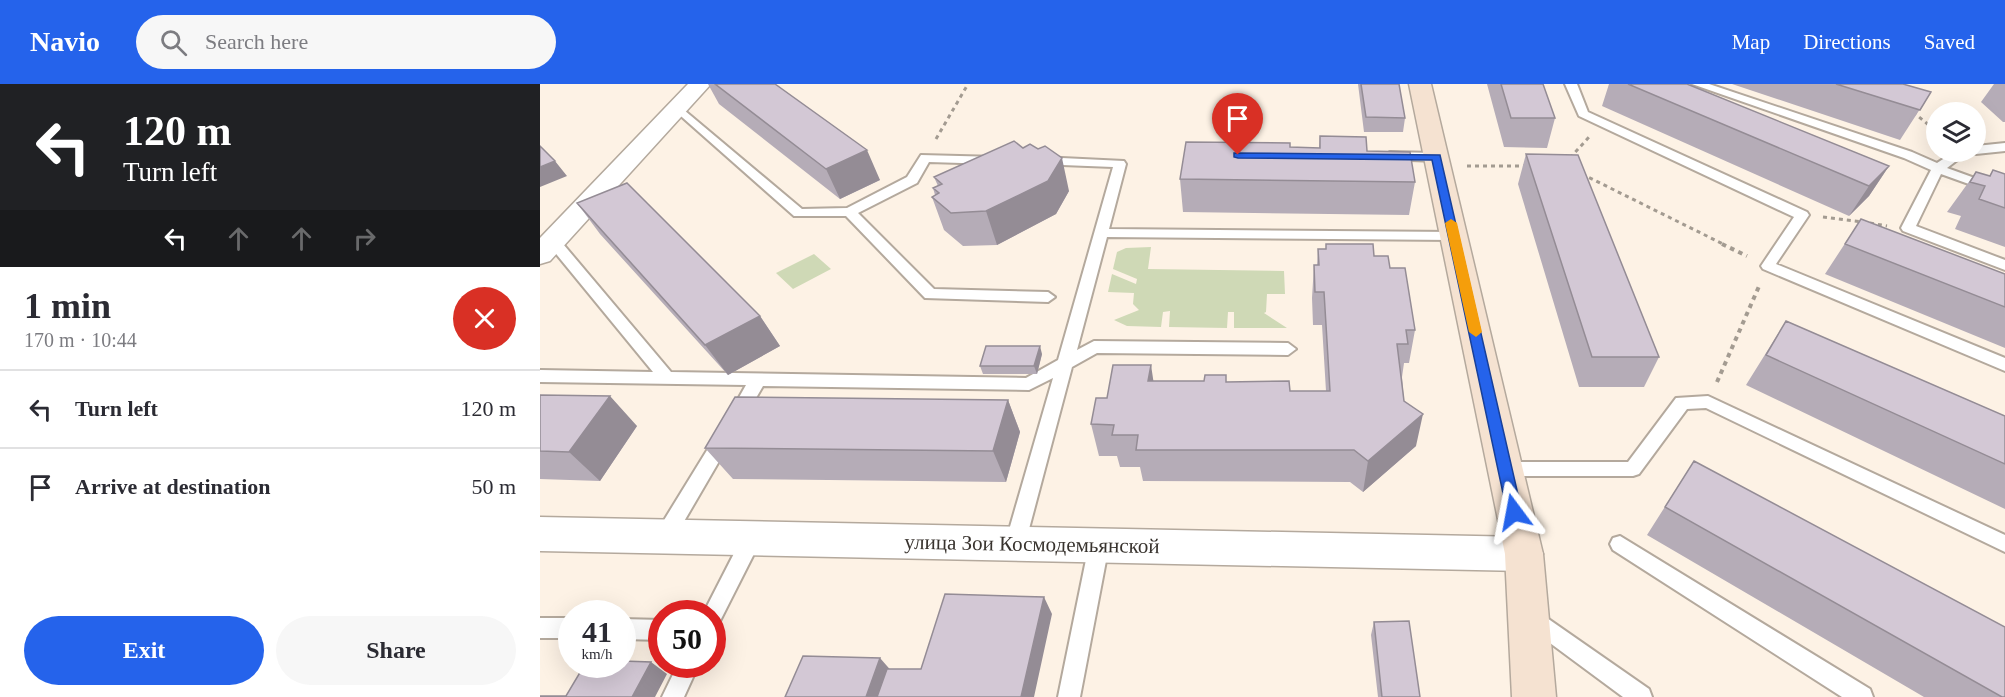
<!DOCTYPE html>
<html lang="en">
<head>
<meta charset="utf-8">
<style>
	:root { --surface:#fff; --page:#f7f7f7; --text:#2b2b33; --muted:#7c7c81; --line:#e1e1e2; --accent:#2563eb }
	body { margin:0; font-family:Georgia,serif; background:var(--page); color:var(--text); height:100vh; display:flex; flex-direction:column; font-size:22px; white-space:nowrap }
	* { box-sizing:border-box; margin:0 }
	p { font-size:20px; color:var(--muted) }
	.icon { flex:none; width:33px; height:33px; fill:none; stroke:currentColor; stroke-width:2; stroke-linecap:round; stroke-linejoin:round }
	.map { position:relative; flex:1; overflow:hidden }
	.side { display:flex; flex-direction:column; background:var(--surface); width:540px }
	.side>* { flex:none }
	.hud { background:#202124; color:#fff; overflow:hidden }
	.controls { position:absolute; left:1386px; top:18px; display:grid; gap:12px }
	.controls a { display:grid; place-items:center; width:60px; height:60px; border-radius:50%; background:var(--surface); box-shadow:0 6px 24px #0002; font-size:30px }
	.speed { position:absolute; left:18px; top:516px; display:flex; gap:12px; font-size:30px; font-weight:700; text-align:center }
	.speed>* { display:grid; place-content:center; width:78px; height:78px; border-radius:50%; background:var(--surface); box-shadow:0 6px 24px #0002; line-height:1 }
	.speed small { font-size:15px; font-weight:400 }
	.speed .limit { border:9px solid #d22; background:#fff; color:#111 }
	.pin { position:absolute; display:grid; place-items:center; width:51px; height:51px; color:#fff; margin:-62px -26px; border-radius:50% 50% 50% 0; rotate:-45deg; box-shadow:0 0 6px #0007 }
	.pin .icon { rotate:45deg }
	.me { position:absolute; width:66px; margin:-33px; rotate:347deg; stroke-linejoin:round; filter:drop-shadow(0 0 4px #0008) }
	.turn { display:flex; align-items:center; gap:21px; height:126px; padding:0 24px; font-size:27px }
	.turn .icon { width:78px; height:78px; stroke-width:2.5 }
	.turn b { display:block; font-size:42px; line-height:51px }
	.lanes { display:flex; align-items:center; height:57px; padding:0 24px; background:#0003; justify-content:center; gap:30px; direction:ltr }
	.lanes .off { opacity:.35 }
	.round { display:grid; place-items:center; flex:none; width:63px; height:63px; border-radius:32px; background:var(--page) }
	.overview { display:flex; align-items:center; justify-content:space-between; height:102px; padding:0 24px }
	h1 { font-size:36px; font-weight:600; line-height:45px }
	.primary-button { display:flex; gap:12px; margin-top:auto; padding:12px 24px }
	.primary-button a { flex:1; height:69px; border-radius:36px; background:var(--accent); color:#fff; font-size:24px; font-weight:600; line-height:69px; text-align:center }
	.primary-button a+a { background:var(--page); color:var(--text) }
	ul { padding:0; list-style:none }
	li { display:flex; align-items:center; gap:18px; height:78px; padding:0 24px; border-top:2px solid var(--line) }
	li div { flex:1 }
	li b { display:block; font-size:22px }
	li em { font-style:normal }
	header { display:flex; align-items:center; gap:36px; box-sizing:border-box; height:84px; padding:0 30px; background:var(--accent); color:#fff }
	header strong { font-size:28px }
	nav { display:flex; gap:33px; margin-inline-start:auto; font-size:21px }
	.search { width:420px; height:54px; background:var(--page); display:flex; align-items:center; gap:15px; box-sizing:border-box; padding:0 21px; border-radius:33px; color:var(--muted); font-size:22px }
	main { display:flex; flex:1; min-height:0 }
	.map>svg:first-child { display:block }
	.green { fill:#cfd9b6 }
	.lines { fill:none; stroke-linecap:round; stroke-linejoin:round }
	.lane-casing { stroke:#b4a99d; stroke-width:4 }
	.street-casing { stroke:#b4a99d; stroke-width:3 }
	.secondary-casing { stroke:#b4a99d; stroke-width:3 }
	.path-far1 { stroke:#a39b91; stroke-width:3; stroke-dasharray:4 4; stroke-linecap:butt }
	.path { stroke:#a39b91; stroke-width:4; stroke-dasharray:4.5 4.5; stroke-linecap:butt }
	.lane { fill:#fff; fill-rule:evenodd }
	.street { fill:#fff; fill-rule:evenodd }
	.secondary { fill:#f5e2d1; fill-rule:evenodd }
	.wall { fill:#b5acb7 }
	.shaded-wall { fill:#948c95 }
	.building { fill:#d3c8d5; stroke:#948c95; stroke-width:1.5 }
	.route { fill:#2563eb; stroke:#184099; stroke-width:1.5 }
	.slow { fill:#f59e0b }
	.labels { text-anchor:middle; stroke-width:4.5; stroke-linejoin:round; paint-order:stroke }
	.street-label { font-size:21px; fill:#38332e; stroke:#fff }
</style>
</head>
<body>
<header>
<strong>Navio</strong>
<div class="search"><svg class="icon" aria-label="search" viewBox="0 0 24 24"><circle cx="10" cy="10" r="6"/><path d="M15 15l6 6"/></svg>Search here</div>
<nav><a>Map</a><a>Directions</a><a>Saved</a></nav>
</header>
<main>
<section class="side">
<div class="hud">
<div class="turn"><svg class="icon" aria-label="left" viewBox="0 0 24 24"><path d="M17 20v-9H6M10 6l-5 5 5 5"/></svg><div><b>120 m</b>Turn left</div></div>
<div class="lanes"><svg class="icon" aria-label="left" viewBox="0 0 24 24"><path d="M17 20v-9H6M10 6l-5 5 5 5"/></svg><svg class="icon off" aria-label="ahead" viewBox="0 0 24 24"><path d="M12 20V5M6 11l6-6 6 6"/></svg><svg class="icon off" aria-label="ahead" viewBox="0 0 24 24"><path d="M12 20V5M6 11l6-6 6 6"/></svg><svg class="icon off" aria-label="right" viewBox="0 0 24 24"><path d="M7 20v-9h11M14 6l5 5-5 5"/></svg></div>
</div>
<div class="overview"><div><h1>1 min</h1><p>170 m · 10:44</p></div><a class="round" style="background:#d93025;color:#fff"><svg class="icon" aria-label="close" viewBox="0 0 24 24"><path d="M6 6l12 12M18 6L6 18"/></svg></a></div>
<ul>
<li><svg class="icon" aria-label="left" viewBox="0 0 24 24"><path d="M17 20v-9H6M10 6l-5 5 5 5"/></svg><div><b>Turn left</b></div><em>120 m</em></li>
<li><svg class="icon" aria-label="arrive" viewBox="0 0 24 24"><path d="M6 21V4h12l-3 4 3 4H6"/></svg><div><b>Arrive at destination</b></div><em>50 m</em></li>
</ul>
<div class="primary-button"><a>Exit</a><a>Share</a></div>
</section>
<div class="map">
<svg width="1465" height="613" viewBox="0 0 1465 613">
	<rect width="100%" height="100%" fill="#fdf2e5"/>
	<path class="green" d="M611 163 608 185 744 187 745 210H727L726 228 724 229 747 244H694V228H688L687 244 629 243 630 227 623 228 621 243 587 242 574 236 599 226 593 220 594 209 568 208 572 190 596 200 597 195 573 185 577 168 586 164Z
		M274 170 291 185 253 205 236 189Z"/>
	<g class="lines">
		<g class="lane-casing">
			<path id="lane" d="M1025 0H1037L1048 28 1267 128 1269 131 1236 180 1465 274V287L1223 185 1221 182 1254 133 1039 32Z
				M1152 0H1169L1372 68 1397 79 1414 68H1428L1407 84 1465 105V113L1401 90 1376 142 1465 176V186L1363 147 1361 144 1391 86 1364 74Z
				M138 21 262 125 307 124 367 93 381 71 458 73V79L454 80 389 78 377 99 318 129 394 205 508 208 515 213 508 218 385 214 306 132H254L134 26 132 24Z
				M1465 59V67L1436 70 1431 68H1436V62Z
				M850 68 896 69 902 73 896 77 846 75 844 72Z
				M501 73 584 77 586 80 569 145 914 148 921 152 914 156 567 153 537 266 554 257 748 259 756 265 748 271 557 269 532 283 485 460 482 466 475 468 468 466 465 460 513 294 489 306 223 302 202 338H190L188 333 206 301 0 298V286L113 288 8 160V154H18L131 288 486 294 518 276 573 83 497 80V74Z
				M1168 312 1465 451V468L1166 324 1147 325 1099 390 1093 392H965L959 390 956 385 959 380 965 378H1088L1136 314Z
				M183 348 189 350 192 355 132 458 125 460 118 458 115 452 118 446 177 350Z
				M212 446 219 448 222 454 179 539 172 541V530H163L205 448Z
				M1080 452 1330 605 1333 613H1302L1073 466 1070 460 1073 454Z
				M559 453 566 455 569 461 540 613H518L549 461 552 455Z
				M994 525 1109 605 1112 613H1083L987 542 984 535 987 528Z
				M0 534H32V554H0Z
				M82 535 122 536V556L82 555Z
				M138 580H159L144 613H122Z"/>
		</g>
		<g class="street-casing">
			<path id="street" d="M148 0H171L10 177 0 180V154Z
				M0 433 984 453 998 458 1003 470 998 482 984 487 0 467Z"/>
		</g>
		<g class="secondary-casing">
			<path id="secondary" d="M869 0H891L1003 470 1016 613H972L965 470Z"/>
		</g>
		<path class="path-far1" d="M1373 28 1396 47
			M396 55 428 0
			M1030 74 1049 53
			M927 82H986
			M1042 90 1185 161
			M1283 133 1323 138
			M1330 139 1347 142"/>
		<path class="path" d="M1182 160 1207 172
			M1177 298 1220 200"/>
		<use href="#lane" class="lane"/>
		<use href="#street" class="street"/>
		<use href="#secondary" class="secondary"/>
	</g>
	<path class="wall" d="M168 0H235L340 96 300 115 179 20Z
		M818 0H859L865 34 863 48H824Z
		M947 0H1003L1015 34 1007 64 964 63Z
		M1069 0H1147L1349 82 1329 112 1309 132 1062 22Z
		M1192 0H1363L1391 8 1360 56Z
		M1454 0H1465V38H1463L1441 18Z
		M780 52 827 67 875 98 869 131 643 128 640 95 750 63 779 64Z
		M986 70 1119 273 1104 303H1039L978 100Z
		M1453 86 1465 90V163L1415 145 1421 132 1407 128 1436 88 1449 92Z
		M394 93 529 107 516 130 457 161 423 162 404 146 392 113 395 111 393 104 398 102Z
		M37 119 220 232 240 262 188 291 60 150Z
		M1321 135 1465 190V264L1285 190Z
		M786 160 834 172 850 184 875 246 869 279H864L862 293 864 317 876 362 823 408 810 398 603 397 600 383H580L577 372H559L551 340 567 314 613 297 686 298 750 307H786L782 241H773L772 214 774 181H777L778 165H786Z
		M1246 237 1465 332V425L1206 301Z
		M502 270 497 290H443L440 282Z
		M0 311 97 342 60 397 0 395Z
		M468 316 480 348 466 398 193 395 165 364Z
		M1154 377 1465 613H1384L1107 451Z
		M834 538 880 613H838L831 551Z"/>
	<path class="shaded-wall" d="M327 66 340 96 300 115 286 85Z
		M522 74 529 107 516 130 457 161 446 127Z
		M15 77 27 92 0 103V83Z
		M1349 82 1329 112 1309 132 1329 102Z
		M220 232 240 262 188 291 165 261Z
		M500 262 502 270 497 290 494 282Z
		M611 281 616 314 608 297Z
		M70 312 97 342 60 397 29 368Z
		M468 316 480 348 466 398 453 367Z
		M883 330 876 362 823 408 828 377Z
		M504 513 512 530 494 613H481Z
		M340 574 361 598 356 613H326Z
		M111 578 127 590 115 613H92Z"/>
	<path class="building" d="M175 0H235L327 66 286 85Z
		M821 0H859L865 34 826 33Z
		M961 0H1003L1015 34H971Z
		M1088 0H1147L1349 82 1329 102Z
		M1296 0H1363L1391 8 1380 26Z
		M780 52 826 53 827 67 870 68 875 98 640 95 646 58 750 59V63L780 64Z
		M474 57 483 64 490 60 498 65 505 62 522 74 508 97 446 127 411 129 392 113 399 109 393 104 402 100 394 93Z
		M0 62 15 77 0 83Z
		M986 70 1038 71 1119 273H1052Z
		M1453 86 1465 90V124L1439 115 1445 102 1430 98 1436 88 1450 92Z
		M87 99 220 232 165 261 37 119Z
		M1321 135 1465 190V223L1305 160Z
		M786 160H833L834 172H848L850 184H865L875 246H866L868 260H857L864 317 883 330 828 377 814 366H596L598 351H572L574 341 551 340 556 314H567L573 281H611L608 297H664L665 291H686V298L749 297 750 307H790L784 208H775L774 181H779L778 165H786Z
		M1246 237 1465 332V380L1226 271Z
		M446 262H500L494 282H440Z
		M0 311 70 312 29 368 0 367Z
		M195 313 468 316 453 367 165 364Z
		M1154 377 1465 543V613H1462L1125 423Z
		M405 510 504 513 481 613H337L347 585H381Z
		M869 537 880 613H842L834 538Z
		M263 572 340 574 326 613H245Z
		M82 577 111 578 92 613H0V612H26L45 580H82Z"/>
	<path class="route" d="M694 69 900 71 982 428 980 432H969L967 428 892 76 698 74 694 73Z"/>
	<path class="slow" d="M911 135 917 139 942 248 936 253 929 248 905 139Z"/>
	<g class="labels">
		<g class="street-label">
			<text transform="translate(492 460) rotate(1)" y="7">улица Зои Космодемьянской</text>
		</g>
	</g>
</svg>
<div class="controls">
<a><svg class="icon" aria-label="layers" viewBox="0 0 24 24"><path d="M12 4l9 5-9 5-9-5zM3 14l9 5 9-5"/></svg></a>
</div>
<div class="speed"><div>41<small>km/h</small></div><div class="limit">50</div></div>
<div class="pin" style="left:698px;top:71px;background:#d93025"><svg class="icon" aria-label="arrive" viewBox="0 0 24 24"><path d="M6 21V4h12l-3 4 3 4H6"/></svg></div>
<svg class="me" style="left:974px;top:428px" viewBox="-20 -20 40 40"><path d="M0-17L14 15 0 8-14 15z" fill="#2563eb" stroke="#fff" stroke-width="4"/></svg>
</div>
</main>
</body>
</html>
